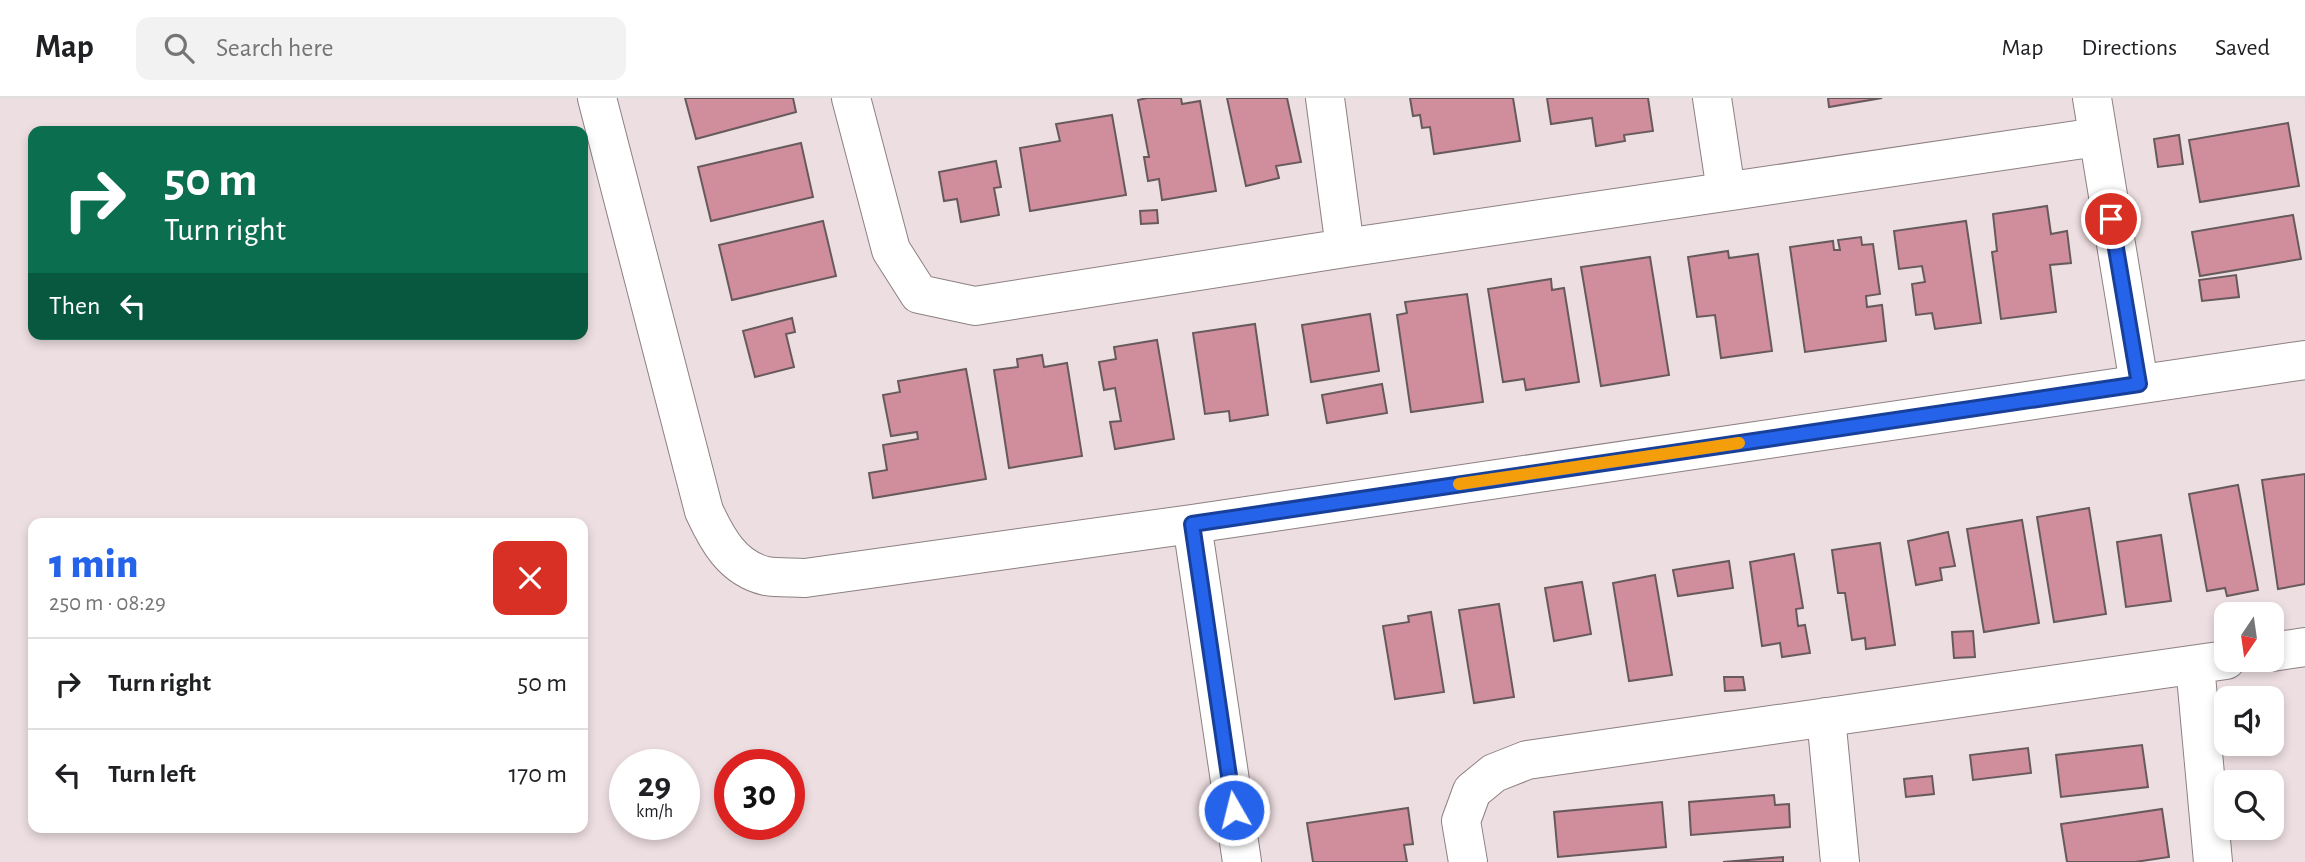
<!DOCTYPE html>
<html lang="en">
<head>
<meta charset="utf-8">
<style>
	:root { --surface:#fff; --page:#f2f2f2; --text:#202124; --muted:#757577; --line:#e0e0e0; --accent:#2563eb }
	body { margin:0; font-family:"Alegreya Sans",sans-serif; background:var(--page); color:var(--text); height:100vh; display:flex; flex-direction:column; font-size:26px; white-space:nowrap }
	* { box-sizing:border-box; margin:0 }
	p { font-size:23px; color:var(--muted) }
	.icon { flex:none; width:38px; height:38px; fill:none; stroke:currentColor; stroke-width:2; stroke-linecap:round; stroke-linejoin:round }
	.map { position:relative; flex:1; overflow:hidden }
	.panel { position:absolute; left:28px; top:420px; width:560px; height:315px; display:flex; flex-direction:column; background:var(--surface); border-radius:14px; box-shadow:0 4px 10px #0003 }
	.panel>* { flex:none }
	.hud { position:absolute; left:28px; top:28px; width:560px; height:214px; border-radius:14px; box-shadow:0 4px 10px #0003; background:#0b6e4f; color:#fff; overflow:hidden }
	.needle { width:46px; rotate:193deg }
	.fabs { position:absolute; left:2214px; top:504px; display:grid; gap:14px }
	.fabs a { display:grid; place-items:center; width:70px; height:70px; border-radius:14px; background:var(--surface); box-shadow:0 4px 10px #0003; font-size:35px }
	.speed { position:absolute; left:609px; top:651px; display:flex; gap:14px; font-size:35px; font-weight:700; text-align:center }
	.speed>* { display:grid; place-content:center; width:91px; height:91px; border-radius:50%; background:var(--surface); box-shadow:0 4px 10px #0003; line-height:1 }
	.speed small { font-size:18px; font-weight:400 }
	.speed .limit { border:10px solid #d22; background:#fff; color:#111 }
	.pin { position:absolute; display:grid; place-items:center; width:60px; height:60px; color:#fff; margin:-30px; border:4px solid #fff; border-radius:50%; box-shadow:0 2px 7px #0007 }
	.me { position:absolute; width:77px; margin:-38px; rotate:352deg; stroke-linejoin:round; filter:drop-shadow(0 0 5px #0008) }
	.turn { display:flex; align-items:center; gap:24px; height:147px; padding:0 21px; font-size:32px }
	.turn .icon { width:91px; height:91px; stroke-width:2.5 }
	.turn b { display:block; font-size:49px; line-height:60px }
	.then { display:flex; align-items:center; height:66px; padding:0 21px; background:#0003; gap:14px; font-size:26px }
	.round { display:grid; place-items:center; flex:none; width:74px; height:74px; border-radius:14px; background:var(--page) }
	.head { display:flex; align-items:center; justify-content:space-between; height:119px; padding:0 21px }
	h1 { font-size:42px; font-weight:800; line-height:52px; color:var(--accent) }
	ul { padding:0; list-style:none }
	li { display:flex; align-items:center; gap:21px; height:91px; padding:0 21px; border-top:2px solid var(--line) }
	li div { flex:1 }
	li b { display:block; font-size:26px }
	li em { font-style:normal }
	header { display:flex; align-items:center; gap:42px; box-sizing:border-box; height:98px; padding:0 35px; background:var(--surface); border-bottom:2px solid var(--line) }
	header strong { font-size:33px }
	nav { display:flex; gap:38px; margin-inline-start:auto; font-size:24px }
	.search { width:490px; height:63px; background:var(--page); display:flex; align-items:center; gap:18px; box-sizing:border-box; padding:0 24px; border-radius:14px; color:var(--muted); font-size:26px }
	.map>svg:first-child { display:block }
	.building { fill:#d08d9c; stroke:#675a5d; stroke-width:2 }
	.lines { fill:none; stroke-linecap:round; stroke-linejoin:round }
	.minor-casing { stroke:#8d8082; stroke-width:40 }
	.minor { stroke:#fff; stroke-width:38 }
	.route-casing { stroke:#184099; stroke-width:18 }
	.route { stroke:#2563eb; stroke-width:12 }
	.slow { stroke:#f59e0b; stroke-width:12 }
</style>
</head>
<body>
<header>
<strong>Map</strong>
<div class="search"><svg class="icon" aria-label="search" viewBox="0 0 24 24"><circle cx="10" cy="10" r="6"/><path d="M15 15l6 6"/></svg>Search here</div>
<nav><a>Map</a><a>Directions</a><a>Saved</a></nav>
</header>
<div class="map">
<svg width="2305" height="764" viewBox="0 0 2305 764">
	<rect width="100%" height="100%" fill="#eddee1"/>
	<path class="building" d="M685 0H793L796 14 696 41Z
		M1147 0H1181L1182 6 1200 3 1216 93 1162 102 1159 81 1148 83 1144 59H1149L1138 2Z
		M1227 0H1287L1301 64 1276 68 1279 80 1246 88Z
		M1410 0H1513L1520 43 1434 56 1430 29 1422 30 1420 17 1413 18Z
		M1547 0H1648L1653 33 1624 37 1625 43 1596 48 1592 20 1551 26Z
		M1828 0H1882L1829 9Z
		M1112 17 1126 97 1030 113 1020 50 1060 43 1056 26Z
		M2288 25 2299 88 2200 104 2189 42Z
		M2179 37 2183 66 2158 69 2154 41Z
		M801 45 813 99 711 123 698 69Z
		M996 63 1001 89 994 90 999 117 961 124 957 101 944 103 939 74Z
		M2047 108 2051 136 2067 133 2071 165 2050 167 2056 214 2001 221 1992 154 1997 153 1993 116Z
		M1157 112 1158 125 1141 126 1140 113Z
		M2293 117 2301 161 2200 178 2192 134Z
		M823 123 836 178 732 202 719 147Z
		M1966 123 1981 225 1935 231 1932 215 1916 217 1912 186 1925 184 1922 168 1899 171 1894 133Z
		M1861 139 1862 147 1873 146 1880 196 1866 198 1867 209 1882 207 1886 243 1805 254 1790 149 1833 143 1834 152H1840L1838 142Z
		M1728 153 1729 160 1758 156 1772 253 1721 260 1715 217 1697 219 1688 159Z
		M1650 159 1669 277 1601 288 1581 169Z
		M2236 177 2239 199 2202 203 2199 182Z
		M1551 181 1552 192 1564 190 1579 284 1526 292 1524 281 1503 284 1488 191Z
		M1467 196 1483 304 1411 314 1397 217 1407 215 1405 204Z
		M1370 216 1379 273 1311 284 1302 227Z
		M792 220 795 234 786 236 794 269 755 279 743 233Z
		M1255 226 1268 317 1230 323 1229 313 1205 316 1193 235Z
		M1157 242 1174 341 1115 351 1110 324 1121 323 1115 290 1104 292 1099 264 1116 261 1114 249Z
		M1042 257 1044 269 1067 265 1082 358 1009 370 994 272 1018 269 1017 261Z
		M966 271 986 381 873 400 869 375 887 372 883 347 918 341 917 334 891 338 883 297 900 294 898 283Z
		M1382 286 1387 315 1327 325 1322 297Z
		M2305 376V486L2278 491 2262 382Z
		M2238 387 2258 492 2227 498 2225 490 2207 493 2189 396Z
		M2089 410 2106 516 2054 524 2037 419Z
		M2022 422 2039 525 1984 534 1967 431Z
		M1948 434 1955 468 1940 470 1942 482 1916 487 1908 443Z
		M2161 437 2171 503 2126 509 2117 444Z
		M1880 445 1895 547 1866 551 1865 540 1852 542 1845 495H1838L1832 452Z
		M1794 456 1803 510 1796 511 1798 528 1805 527 1810 555 1782 559 1780 545 1762 548 1750 464Z
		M1729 463 1733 490 1678 498 1673 472Z
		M1655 477 1672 577 1629 583 1613 485Z
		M1582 484 1591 536 1554 543 1545 490Z
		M1499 506 1514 599 1474 605 1459 512Z
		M1431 514 1444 594 1395 601 1383 528 1409 524 1408 518Z
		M1973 533 1975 559 1954 560 1952 534Z
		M1724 579H1743L1745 592 1725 593Z
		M2142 647 2148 689 2061 699 2056 657Z
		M2028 650 2031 675 1973 682 1970 657Z
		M1932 678 1934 696 1906 699 1904 681Z
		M1774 697 1775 707 1789 706 1790 729 1691 737 1689 704Z
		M1662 704 1666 749 1558 759 1554 714Z
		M1408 710 1413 746 1404 747 1407 764H1313L1307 725Z
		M2162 711 2169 759 2135 764H2067L2061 726Z
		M1783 759V764H1723Z"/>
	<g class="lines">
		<g class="minor-casing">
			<path id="minor" d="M597 0 704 413C717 441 732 470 766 478 778 480 793 479 805 480L1192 426 2305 262
				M851 0 891 152 919 196 975 208 1345 150 2097 39
				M1325 0 1345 150
				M1712 0 1726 93
				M2092 0 2139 286
				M1192 426 1242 764
				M2272 554 2305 549
				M2195 567 2213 764
				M1826 619 1840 764
				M1468 764 1461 723 1472 693 1494 675 1527 662 2226 562"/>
		</g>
		<use href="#minor" class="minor"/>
	</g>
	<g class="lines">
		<g class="route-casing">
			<path id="route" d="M1234 712 1192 426 2139 286 2111 121"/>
		</g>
		<use href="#route" class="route"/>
		<path class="slow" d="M1459 386 1739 345"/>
	</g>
</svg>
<div class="fabs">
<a><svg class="needle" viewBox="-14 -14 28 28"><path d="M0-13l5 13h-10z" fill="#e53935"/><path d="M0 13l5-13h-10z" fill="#757577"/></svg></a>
<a><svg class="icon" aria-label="sound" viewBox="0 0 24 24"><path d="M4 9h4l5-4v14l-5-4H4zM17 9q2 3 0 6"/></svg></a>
<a><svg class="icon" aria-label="search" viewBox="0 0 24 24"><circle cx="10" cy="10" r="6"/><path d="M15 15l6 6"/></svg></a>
</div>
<div class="speed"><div>29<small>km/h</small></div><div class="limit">30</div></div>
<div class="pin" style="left:2111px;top:121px;background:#d93025"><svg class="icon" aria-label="arrive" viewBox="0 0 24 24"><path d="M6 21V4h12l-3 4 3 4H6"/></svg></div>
<svg class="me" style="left:1234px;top:712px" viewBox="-20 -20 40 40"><circle r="17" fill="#2563eb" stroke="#fff" stroke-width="3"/><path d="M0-11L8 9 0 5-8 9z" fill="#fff"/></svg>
<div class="hud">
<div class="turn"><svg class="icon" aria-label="right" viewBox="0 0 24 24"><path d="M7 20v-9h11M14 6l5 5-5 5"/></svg><div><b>50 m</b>Turn right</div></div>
<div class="then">Then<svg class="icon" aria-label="left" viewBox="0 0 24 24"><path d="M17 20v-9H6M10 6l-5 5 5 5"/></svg></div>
</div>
<section class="panel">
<div class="head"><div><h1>1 min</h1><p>250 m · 08:29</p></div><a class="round" style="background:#d93025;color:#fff"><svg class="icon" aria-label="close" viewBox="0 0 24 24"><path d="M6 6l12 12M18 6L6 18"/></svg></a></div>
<ul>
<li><svg class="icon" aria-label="right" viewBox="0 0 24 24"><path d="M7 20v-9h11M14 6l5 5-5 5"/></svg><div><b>Turn right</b></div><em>50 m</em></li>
<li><svg class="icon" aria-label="left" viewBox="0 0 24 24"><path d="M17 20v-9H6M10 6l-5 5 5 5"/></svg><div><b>Turn left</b></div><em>170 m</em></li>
</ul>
</section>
</div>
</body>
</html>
